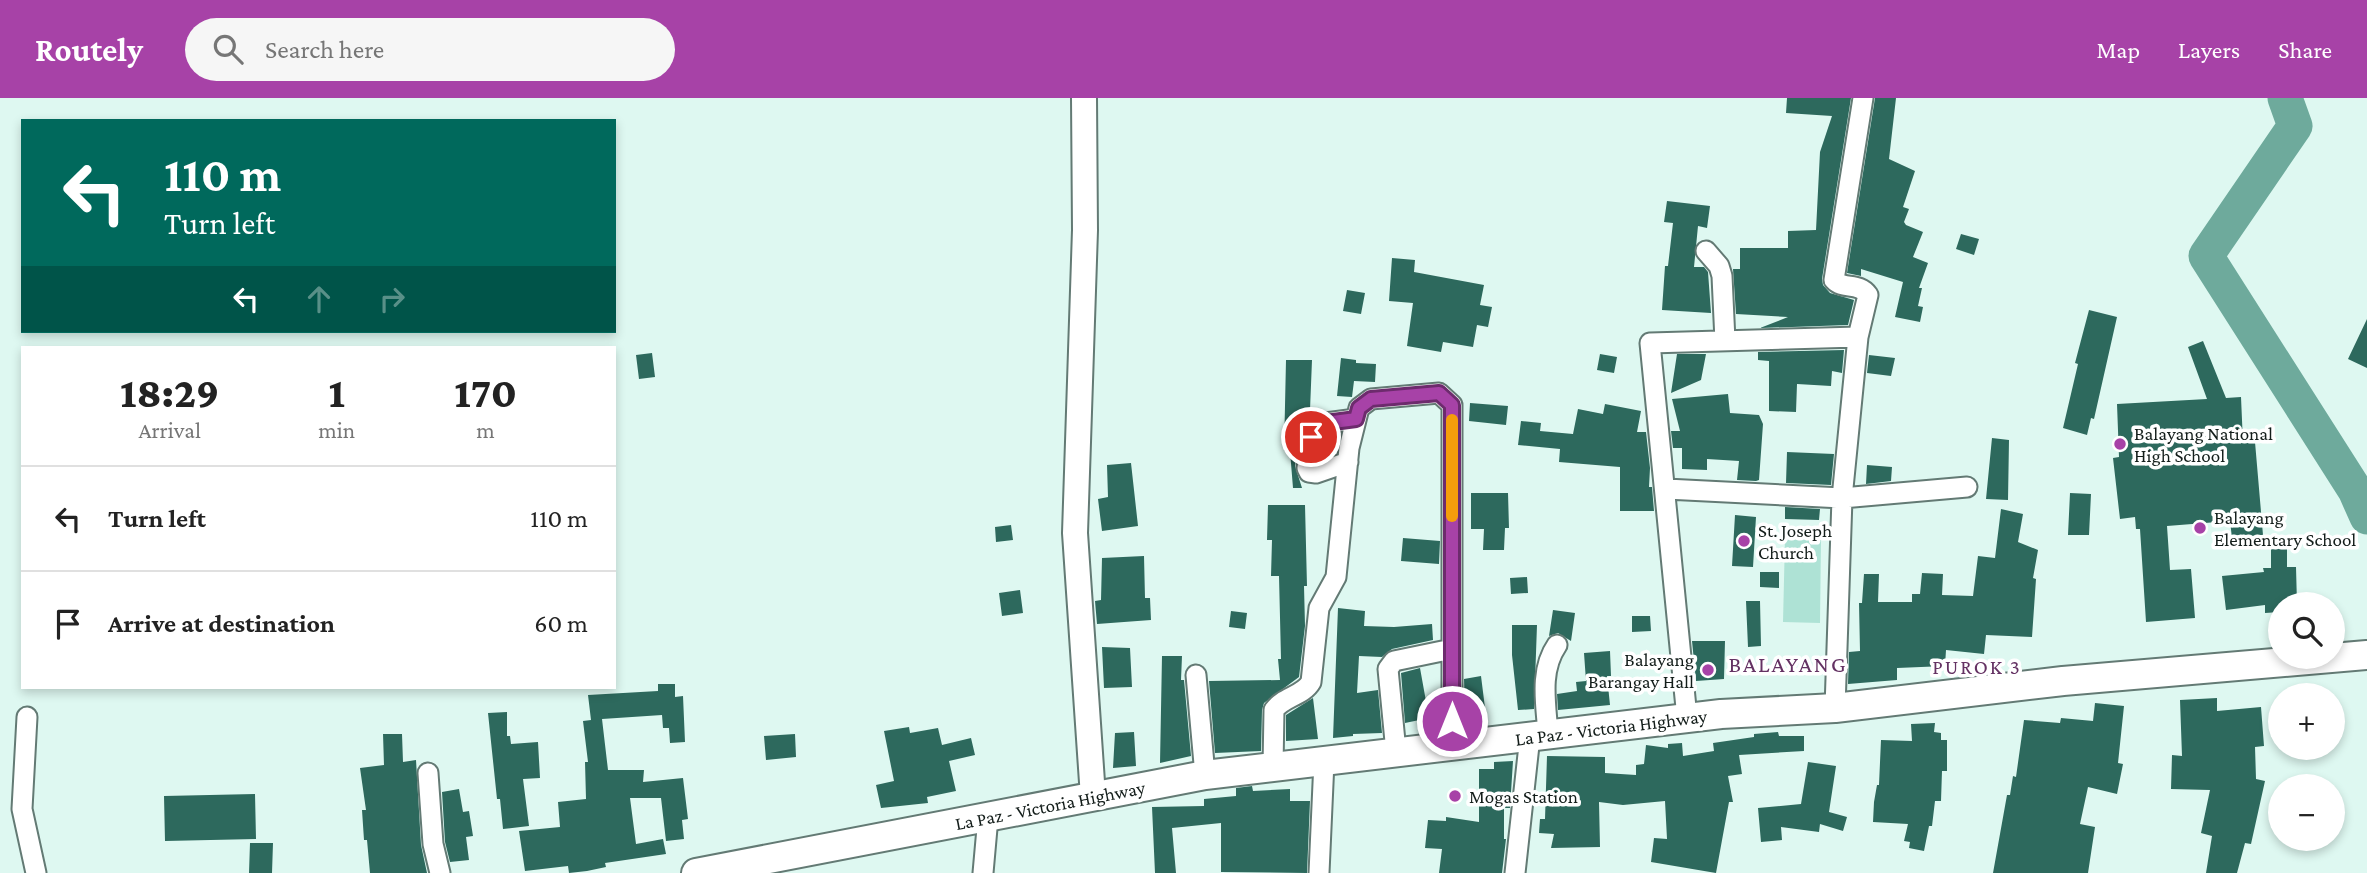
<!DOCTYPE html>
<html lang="en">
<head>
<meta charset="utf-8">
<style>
	:root { --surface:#fff; --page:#f6f6f6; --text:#222; --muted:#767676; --line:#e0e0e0; --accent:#a742a7 }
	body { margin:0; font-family:"Crimson Pro",serif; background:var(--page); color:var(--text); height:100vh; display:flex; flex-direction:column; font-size:26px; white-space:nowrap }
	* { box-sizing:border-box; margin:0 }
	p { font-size:23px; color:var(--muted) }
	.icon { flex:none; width:38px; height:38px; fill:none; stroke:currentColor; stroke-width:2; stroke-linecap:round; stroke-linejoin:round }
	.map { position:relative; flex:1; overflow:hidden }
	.side { position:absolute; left:21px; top:248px; width:595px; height:343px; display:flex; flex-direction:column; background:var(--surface); border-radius:0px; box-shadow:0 4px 10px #0003 }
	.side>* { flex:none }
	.banner { position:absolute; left:21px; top:21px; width:595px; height:214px; border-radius:0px; box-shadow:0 4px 10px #0003; background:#00695c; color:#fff; overflow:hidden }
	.fabs { position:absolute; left:2268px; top:494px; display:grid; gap:14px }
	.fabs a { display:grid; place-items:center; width:77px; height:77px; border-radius:50%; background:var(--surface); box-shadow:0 4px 10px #0003; font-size:35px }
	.pin { position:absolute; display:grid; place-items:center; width:60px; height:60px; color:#fff; margin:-30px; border:4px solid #fff; border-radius:50%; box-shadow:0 2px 7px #0007 }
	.me { position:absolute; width:77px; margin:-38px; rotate:0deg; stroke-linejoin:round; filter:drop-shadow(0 0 5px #0008) }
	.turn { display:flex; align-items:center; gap:24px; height:147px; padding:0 28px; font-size:32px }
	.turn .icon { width:91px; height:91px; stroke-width:2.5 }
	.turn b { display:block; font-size:49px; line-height:60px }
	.lanes { display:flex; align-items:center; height:66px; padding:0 28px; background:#0003; justify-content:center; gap:35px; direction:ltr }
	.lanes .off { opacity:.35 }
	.eta { display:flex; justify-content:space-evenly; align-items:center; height:119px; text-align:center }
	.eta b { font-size:42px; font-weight:800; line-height:49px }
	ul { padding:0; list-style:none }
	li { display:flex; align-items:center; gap:21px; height:105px; padding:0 28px; border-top:2px solid var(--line) }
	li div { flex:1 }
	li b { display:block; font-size:26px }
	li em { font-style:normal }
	header { display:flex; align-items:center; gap:42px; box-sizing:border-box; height:98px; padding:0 35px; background:var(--accent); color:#fff }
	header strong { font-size:33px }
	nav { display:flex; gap:38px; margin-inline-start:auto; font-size:24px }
	.search { width:490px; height:63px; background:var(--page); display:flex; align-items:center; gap:18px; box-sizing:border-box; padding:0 24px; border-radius:38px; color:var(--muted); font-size:26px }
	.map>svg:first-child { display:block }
	.green { fill:#aee2d5 }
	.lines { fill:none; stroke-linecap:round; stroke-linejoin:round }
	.river { stroke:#6eaa9c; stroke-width:35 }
	.building { fill:#2d695d }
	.minor-casing { stroke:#637a74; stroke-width:23 }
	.tertiary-casing { stroke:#637a74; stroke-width:28 }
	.secondary-casing { stroke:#637a74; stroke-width:32 }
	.minor { stroke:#fff; stroke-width:19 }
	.tertiary { stroke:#fff; stroke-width:24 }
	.secondary { stroke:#fff; stroke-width:28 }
	.route-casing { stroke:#6d2b6d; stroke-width:18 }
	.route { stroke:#a742a7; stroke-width:12 }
	.slow { stroke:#f59e0b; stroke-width:12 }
	.poi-dot { fill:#a742a7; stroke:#fff; stroke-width:2.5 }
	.labels { text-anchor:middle; stroke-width:7; stroke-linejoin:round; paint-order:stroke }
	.poi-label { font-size:19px; fill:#131d1a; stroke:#fff; text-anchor:start }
	.street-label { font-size:19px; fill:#131d1a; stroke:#fff }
	.neighbourhood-label { font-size:21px; letter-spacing:2px; fill:#643263; stroke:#fff }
	.quarter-label { font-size:23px; letter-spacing:2px; fill:#643263; stroke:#fff }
</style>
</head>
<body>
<header>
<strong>Routely</strong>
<div class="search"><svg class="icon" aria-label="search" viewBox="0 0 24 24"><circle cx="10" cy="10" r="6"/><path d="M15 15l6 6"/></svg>Search here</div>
<nav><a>Map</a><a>Layers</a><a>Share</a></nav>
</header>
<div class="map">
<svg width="2367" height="775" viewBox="0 0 2367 775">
	<rect width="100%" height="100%" fill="#def8f1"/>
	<path class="green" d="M1785 440 1821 441 1820 525 1783 524Z"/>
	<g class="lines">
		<path class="river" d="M2285 0 2295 28 2206 158 2355 392 2367 419"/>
	</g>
	<path class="building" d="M1787 0H1851L1822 181 1823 187 1830 195 1854 202 1848 227 1760 230 1788 219 1736 216 1733 171H1740V150H1788V133L1816 132 1820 54 1832 18 1786 15Z
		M1875 0H1896L1889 61 1915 73 1903 109 1909 111 1904 124 1906 127 1923 134 1913 159 1928 165 1919 190H1922L1918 208 1923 209 1920 224 1895 219 1903 184 1861 171V178L1847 175Z
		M1667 103 1710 108 1707 130 1698 128 1694 169H1704L1708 174 1711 215 1662 212 1665 168H1668L1673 125 1664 124Z
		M1961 136 1979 141 1974 157 1956 151Z
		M1392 160 1415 162 1414 174 1484 187 1480 207 1492 209 1488 229 1477 227 1473 249 1443 244 1441 254 1407 248 1413 205 1389 203Z
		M1347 192 1365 195 1361 216 1343 213Z
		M2089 212 2117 219 2094 321 2091 320 2087 337 2063 330 2078 266 2075 265Z
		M2367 221V270L2348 261Z
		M2203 243 2226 300 2241 299 2243 345 2255 344 2263 437 2232 440 2230 423 2167 428 2170 472 2191 471 2195 520 2146 524 2140 431H2136L2135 419 2120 421 2113 360 2119 359 2117 306 2207 301 2188 249Z
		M1844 252 1842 275 1832 273 1831 288 1797 286 1796 314 1769 313V263L1758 262V254Z
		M652 255 655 279 639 281 636 257Z
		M1600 256 1617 259 1614 275 1597 272Z
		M1677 256H1706L1701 282 1671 295Z
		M1869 257 1895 260 1891 278 1867 275Z
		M1341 260 1356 262V265L1376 266 1375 284 1354 283 1352 299 1337 298Z
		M1286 262H1312L1310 312H1307V321L1299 337 1295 368 1302 390H1293L1290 353H1284Z
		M1728 296 1730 315 1759 317 1763 326 1759 382 1756 383 1737 382 1739 363 1707 361V372L1682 371V350H1673L1671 333H1680L1672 301Z
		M1470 305 1508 308 1506 327 1469 323Z
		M1605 306 1641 313 1637 334H1646L1650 370 1649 389H1652L1654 413H1620V369L1559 364 1560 351 1518 347 1521 323 1541 325 1540 333 1573 336 1578 311 1603 316Z
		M1992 340 2009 342 2008 402 1986 401Z
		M1787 354 1834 356 1831 387 1786 385Z
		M1131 365 1138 428 1102 433 1098 401 1108 399 1107 367Z
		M1867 367 1892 369 1891 383 1866 386Z
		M1471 395H1508L1509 430H1505L1504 452H1483L1484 431H1471Z
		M2070 395 2091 396 2089 437H2068Z
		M1268 407H1305L1307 488H1304L1305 528 1299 579 1264 605 1262 612 1261 653 1215 655 1209 583 1280 582 1278 561H1281L1279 478H1271L1272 442H1267Z
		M1785 409 1820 411 1819 422 1785 421Z
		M2001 411 2023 416 2018 444 2038 452 2033 480 2036 481 2032 539 1986 537 1984 556 1946 552 1945 568 1897 570V582L1848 586 1849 554 1860 553 1859 505H1862L1864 476H1879L1878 504H1912V496H1920L1922 475 1943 476 1942 497 1973 498 1978 458 1995 460Z
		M1735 417 1756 419 1753 469 1732 468Z
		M1011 427 1013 442 996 444 995 429Z
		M1403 440 1440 443 1439 466 1401 463Z
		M2271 449H2287V469H2296L2297 506H2280V514L2265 515V507L2226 512 2222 478 2264 474 2263 470H2271Z
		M1144 458 1145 500H1150L1151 522 1097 526 1095 503 1101 502 1102 460Z
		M1760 474H1779V490L1760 489Z
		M1527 479 1528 495 1511 496 1510 480Z
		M1020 492 1023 515 1002 518 999 495Z
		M1746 503H1760L1761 548 1748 549Z
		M1338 510 1365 513 1364 528 1394 529 1432 526 1433 542 1392 551 1382 559 1359 558 1357 595 1378 592 1382 635 1353 636V638L1333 640Z
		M1553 512 1575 515 1571 543 1558 535 1549 538Z
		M1231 513 1247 515 1245 531 1229 529Z
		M1632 518H1650L1651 533 1632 534Z
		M1512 527H1537L1534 611 1518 612 1512 557Z
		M1692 543H1725L1724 581 1696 583Z
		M1102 549 1130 550 1132 589 1104 590Z
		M1610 553 1611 578H1607L1610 607 1558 612 1557 596 1577 593 1576 584 1586 583 1584 555Z
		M1162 558H1182L1181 582H1184L1191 658 1160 665Z
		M1420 570 1429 620 1405 625 1401 575Z
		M1481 578 1485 610 1465 613 1464 581Z
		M658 586H675V599L683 598 685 644 670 645 669 630H663L662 617 602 621 608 672H644L643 684 683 680 688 721 682 722 684 741 666 743 661 700H630L636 746 663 741 666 756 605 765 606 769 587 773 569 775 568 768 525 773 519 733 560 729 558 704 586 701 585 664H588L583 623 591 622 588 597 658 593Z
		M1313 600 1318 641 1286 643V617Z
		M2217 600V613L2261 609 2264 648 2255 649 2256 681 2265 683 2251 746 2245 745 2237 775H2206L2212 738 2201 735 2210 692 2171 691 2172 657 2182 658 2180 602Z
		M2095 605 2124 608 2118 665 2123 666 2117 696 2088 689 2080 726 2095 729 2088 775H1993L2007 697H2010L2013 678 2016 679 2024 622 2060 625 2061 620 2093 623Z
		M507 614V638H510L511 646 538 644 540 680 523 681 529 728 503 731 500 701H497L488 615Z
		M1935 625 1934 634 1941 635V642H1947V673H1942L1941 703H1935L1932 728H1929L1924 753 1909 750 1910 744 1904 743 1908 726 1873 724 1874 704 1877 687H1879L1881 642 1912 643 1911 626Z
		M909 629 910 635 938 630 942 647 971 640 975 657 949 663 956 693 927 699 928 705 881 710 876 687 894 683 884 633Z
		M1134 634 1136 668 1113 670 1115 635Z
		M1778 634 1779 638H1804V653L1739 657 1742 676 1728 678 1733 704H1729L1716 775 1651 764 1654 740 1667 741 1665 703 1623 707 1599 704 1600 749 1551 750 1554 736 1539 735 1540 721H1545L1547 658 1605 659V675L1636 677V667L1644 666 1646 647 1668 650V646L1682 645 1683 658 1714 653 1713 645 1754 639V636Z
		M383 636H402L403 664 416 662 421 747 427 775H370L367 742H364L362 712H366L360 670 384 667Z
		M795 636 796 659 766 662 764 638Z
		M1513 663 1510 710H1504V741H1506L1502 775H1439L1442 751 1425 750 1428 722 1446 723V719L1479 724V671H1494V664Z
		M1808 664 1836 668 1829 714 1847 719 1843 733 1820 726 1819 734 1781 729 1782 742 1761 744 1758 710 1801 706Z
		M1252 688 1253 693 1290 691V703H1310L1307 775 1221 774V725L1172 730 1176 775H1155L1152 709 1204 708V701L1236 698V690Z
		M459 691 463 714 469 713 473 738 466 739 469 762 450 764 445 744 442 694Z
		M255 696 256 741 165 743 164 698Z
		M250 745H273L272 775H249Z"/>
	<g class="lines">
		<g class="minor-casing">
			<path id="minor" d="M1706 153 1719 168 1722 178 1725 243
				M1858 239 1868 197C1859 184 1843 192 1834 182L1863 0
				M1348 364 1316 375 1309 374 1307 370 1311 339 1318 326 1356 321
				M1666 391 1842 400 1967 389
				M1196 577 1205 677
				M27 619 22 711 36 775
				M1687 620 1650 245 1858 239 1842 400 1835 610
				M1548 636C1546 606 1539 573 1557 547
				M1396 654 1388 571 1394 563 1452 551
				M1273 669 1274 612C1283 599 1303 598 1311 584L1319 510 1336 479 1349 350 1359 310 1371 301 1439 295 1452 307V648
				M428 675 433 746 440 775
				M983 775 988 719
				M1319 775 1324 663
				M1515 775 1530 638"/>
		</g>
		<g class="tertiary-casing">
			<path id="tertiary" d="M1084 0 1085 132 1075 435 1093 699"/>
		</g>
		<g class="secondary-casing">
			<path id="secondary" d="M696 775 1205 677 1721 616 1835 610 2063 583 2367 557"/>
		</g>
		<use href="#minor" class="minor"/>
		<use href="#tertiary" class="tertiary"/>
		<use href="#secondary" class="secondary"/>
	</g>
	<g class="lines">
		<g class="route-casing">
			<path id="route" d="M1311 339 1318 326 1356 321 1359 310 1371 301 1439 295 1452 307V623"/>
		</g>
		<use href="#route" class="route"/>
		<path class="slow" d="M1452 322V418"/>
	</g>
	<g class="poi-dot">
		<circle cx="2120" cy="346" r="7"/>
		<circle cx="2200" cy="430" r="7"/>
		<circle cx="1744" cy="443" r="7"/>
		<circle cx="1708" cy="572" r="7"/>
		<circle cx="1455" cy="698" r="7"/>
	</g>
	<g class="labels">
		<g class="poi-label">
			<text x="2134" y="342">Balayang National<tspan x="2134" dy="22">High School</tspan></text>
			<text x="2214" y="426">Balayang<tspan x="2214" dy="22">Elementary School</tspan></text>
			<text x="1758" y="439">St. Joseph<tspan x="1758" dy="22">Church</tspan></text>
			<text x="1694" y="568" text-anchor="end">Balayang<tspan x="1694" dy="22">Barangay Hall</tspan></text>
			<text x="1469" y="705">Mogas Station</text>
		</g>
		<g class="street-label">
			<text transform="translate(1611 629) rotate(-7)" y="7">La Paz - Victoria Highway</text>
			<text transform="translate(1050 707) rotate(-11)" y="7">La Paz - Victoria Highway</text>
		</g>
		<g class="neighbourhood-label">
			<text x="1977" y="576">PUROK 3</text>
		</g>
		<g class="quarter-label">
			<text x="1788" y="574">BALAYANG</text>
		</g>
	</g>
</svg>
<div class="fabs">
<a><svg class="icon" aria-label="search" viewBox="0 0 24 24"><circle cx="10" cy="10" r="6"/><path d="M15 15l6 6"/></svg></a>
<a>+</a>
<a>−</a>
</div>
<div class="pin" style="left:1311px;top:339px;background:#d93025"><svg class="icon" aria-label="arrive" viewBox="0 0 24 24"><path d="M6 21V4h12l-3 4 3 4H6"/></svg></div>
<svg class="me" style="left:1452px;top:623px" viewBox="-20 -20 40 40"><circle r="17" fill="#a742a7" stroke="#fff" stroke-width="3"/><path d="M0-11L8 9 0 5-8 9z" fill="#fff"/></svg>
<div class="banner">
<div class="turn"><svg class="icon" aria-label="left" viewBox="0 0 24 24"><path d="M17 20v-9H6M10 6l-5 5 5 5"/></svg><div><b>110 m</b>Turn left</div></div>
<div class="lanes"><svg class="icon" aria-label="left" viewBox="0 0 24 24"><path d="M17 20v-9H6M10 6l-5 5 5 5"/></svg><svg class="icon off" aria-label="ahead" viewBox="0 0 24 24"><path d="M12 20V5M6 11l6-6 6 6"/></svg><svg class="icon off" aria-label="right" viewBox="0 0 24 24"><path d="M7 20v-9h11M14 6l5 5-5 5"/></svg></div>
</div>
<section class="side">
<div class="eta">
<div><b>18:29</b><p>Arrival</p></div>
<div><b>1</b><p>min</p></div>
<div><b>170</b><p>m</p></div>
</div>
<ul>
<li><svg class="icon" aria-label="left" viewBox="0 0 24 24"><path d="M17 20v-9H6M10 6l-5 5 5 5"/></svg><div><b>Turn left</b></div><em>110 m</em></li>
<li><svg class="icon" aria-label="arrive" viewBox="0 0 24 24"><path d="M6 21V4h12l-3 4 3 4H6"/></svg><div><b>Arrive at destination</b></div><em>60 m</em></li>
</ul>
</section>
</div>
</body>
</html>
